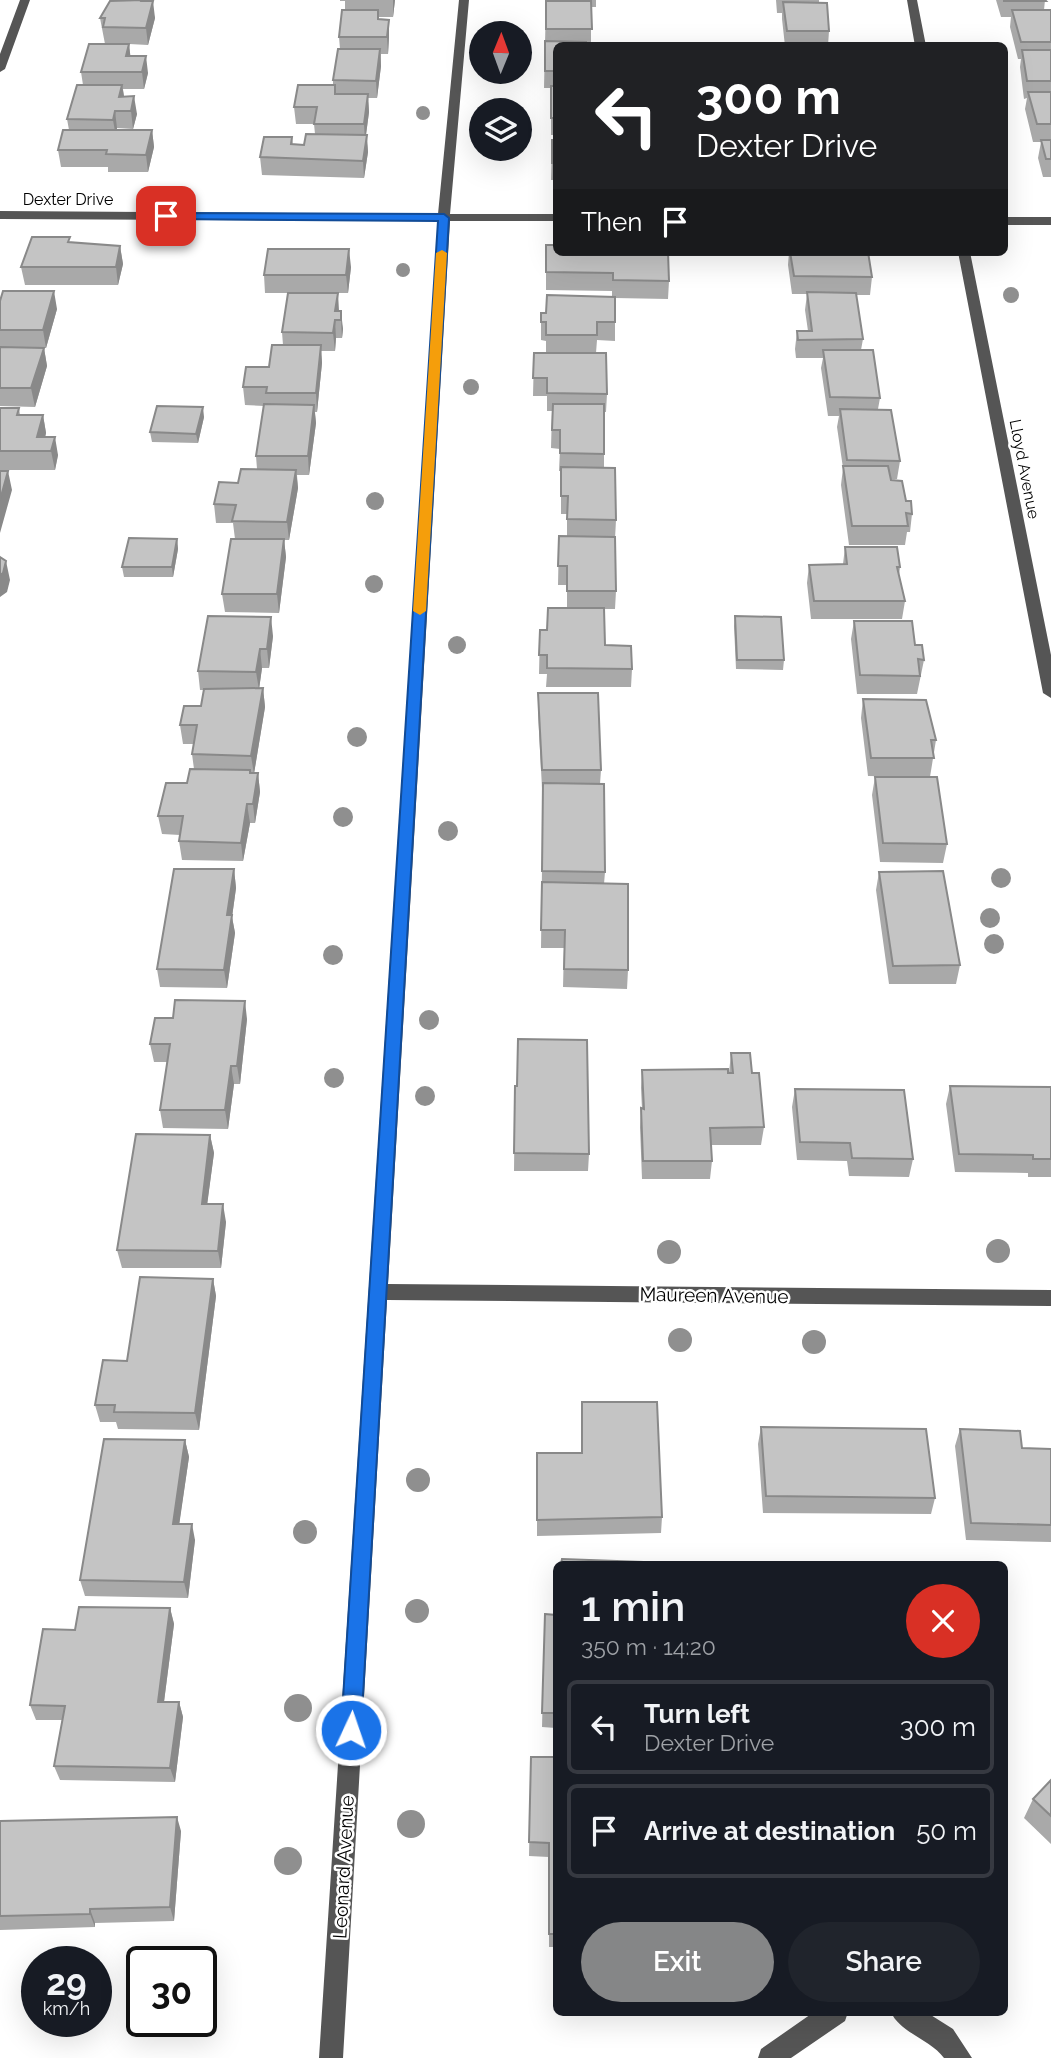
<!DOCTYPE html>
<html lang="en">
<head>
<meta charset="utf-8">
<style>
	:root { --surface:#171b24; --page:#20242c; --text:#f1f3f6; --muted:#9ea1a6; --line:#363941; --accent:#858687 }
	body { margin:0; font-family:Raleway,sans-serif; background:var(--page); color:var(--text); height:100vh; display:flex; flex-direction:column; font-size:26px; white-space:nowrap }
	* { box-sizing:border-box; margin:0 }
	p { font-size:23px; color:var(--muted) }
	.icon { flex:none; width:38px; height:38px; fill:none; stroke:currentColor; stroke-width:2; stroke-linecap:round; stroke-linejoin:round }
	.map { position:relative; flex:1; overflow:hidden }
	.panel { position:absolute; left:553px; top:1561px; width:455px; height:455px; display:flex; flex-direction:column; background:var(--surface); border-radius:10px; box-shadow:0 7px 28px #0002 }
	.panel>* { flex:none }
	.guide { position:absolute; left:553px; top:42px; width:455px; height:214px; border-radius:10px; box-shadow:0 7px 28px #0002; background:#202124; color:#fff; overflow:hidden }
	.needle { width:46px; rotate:1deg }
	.fabs { position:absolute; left:469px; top:21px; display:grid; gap:14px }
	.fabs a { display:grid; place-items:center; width:63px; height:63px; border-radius:50%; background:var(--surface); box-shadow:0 7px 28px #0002; font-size:35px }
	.speed { position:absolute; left:21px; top:1946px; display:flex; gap:14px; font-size:35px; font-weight:700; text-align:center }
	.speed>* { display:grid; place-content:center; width:91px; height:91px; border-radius:50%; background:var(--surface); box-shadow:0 7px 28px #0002; line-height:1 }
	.speed small { font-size:18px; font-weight:400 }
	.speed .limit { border:4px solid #111; border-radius:10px; background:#fff; color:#111 }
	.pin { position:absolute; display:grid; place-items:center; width:60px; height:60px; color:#fff; margin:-30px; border-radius:14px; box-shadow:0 4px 10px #0006 }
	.me { position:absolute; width:77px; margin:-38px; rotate:3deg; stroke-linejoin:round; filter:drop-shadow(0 0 5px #0008) }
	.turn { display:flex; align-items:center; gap:24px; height:147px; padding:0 28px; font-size:32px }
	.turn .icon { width:91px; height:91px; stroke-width:2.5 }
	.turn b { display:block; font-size:49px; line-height:60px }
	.then { display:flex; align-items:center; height:66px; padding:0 28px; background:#0003; gap:14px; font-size:26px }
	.round { display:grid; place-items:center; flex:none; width:74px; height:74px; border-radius:37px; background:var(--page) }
	.summary { display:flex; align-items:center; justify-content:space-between; height:119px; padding:0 28px }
	h1 { font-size:42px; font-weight:600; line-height:52px }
	.action { display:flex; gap:14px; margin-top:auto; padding:14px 28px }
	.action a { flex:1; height:80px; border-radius:42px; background:var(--accent); color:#fff; font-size:28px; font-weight:600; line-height:80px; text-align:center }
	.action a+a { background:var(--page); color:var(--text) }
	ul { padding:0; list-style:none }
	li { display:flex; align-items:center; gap:21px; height:94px; margin:0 14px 10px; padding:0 14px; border:4px solid var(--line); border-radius:10px }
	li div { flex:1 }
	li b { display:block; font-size:26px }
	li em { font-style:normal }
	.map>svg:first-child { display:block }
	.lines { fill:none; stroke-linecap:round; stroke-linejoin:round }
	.minor { fill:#555; fill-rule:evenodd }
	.tree { fill:#8f8f8f }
	.wall { fill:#a9a9a9 }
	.shaded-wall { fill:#898989 }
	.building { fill:#c4c4c4; stroke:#898989; stroke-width:2 }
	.route { fill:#1a73e8; stroke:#114b97; stroke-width:2 }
	.slow { fill:#f59e0b }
	.labels { text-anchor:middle; stroke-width:5; stroke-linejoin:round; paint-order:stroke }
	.far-street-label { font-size:16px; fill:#000; stroke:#fff }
	.street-label { font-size:19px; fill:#000; stroke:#fff }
</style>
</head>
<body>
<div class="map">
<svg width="1051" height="2058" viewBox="0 0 1051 2058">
	<rect width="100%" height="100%" fill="#fff"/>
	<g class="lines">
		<path class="minor" d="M20 0H30L5 69 0 72V54Z
			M459 0H469L450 214H556V221H450L388 1284 1051 1290V1306L387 1300 343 2058H319L438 221 0 219V211L438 214Z
			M907 0H917L926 46H915Z
			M1004 217H1051V225H1004Z
			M958 252H970L1051 655V698L1043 693Z
			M814 2012H848L845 2021 791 2058H758L761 2049Z
			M891 2012H926L953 2029 972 2058H944C931 2040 899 2032 891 2012Z"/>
	</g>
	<g class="tree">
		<circle cx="423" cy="113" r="7"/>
		<circle cx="403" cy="270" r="7"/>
		<circle cx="1011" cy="295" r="8"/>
		<circle cx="471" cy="387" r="8"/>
		<circle cx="375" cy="501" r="9"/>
		<circle cx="374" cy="584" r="9"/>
		<circle cx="457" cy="645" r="9"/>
		<circle cx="357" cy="737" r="10"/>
		<circle cx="343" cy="817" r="10"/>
		<circle cx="448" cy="831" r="10"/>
		<circle cx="1001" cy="878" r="10"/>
		<circle cx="990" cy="918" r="10"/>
		<circle cx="994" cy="944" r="10"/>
		<circle cx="333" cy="955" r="10"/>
		<circle cx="429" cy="1020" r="10"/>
		<circle cx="334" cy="1078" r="10"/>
		<circle cx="425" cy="1096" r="10"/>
		<circle cx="998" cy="1251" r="12"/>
		<circle cx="669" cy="1252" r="12"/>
		<circle cx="680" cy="1340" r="12"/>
		<circle cx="814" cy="1342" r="12"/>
		<circle cx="418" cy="1480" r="12"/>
		<circle cx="305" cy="1532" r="12"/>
		<circle cx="417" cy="1611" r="12"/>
		<circle cx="298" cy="1708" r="14"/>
		<circle cx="411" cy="1824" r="14"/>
		<circle cx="288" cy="1861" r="14"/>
	</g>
	<path class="wall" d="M115 0H149L155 18 148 45 129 44 130 56 148 73 144 89H123L124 97 137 114 133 129 117 128V130H152L154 147 148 172H108V167H61L58 150 69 130 67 119 83 85 81 72 105 44 100 18Z
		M340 0H395L393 17H379V20L389 37 388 54H381V66L377 98H368L369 112 366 135 368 152 364 178 262 175 260 157 292 137 293 145H304L315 134 314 124H296L294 107 333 85V80L340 49 339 37 345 10V1H340Z
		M559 0H596V7H591V46H556V135H551V88H544L546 1H559Z
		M776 0H819V3L829 31 828 46H785L782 19V13H777Z
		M996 0H1045L1044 10H1051V177H1043L1038 158 1041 142H1033L1025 109 1027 98 1024 99 1020 67 1021 59H1018L1010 27 1011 17H1001Z
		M552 140H556V180H551Z
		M546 245 669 281 668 299 615 298V341L597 340 596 353H546V341L541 340V322L546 313 612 297V291L546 290Z
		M120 246 123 264 118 285H25L21 267Z
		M789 252H868L872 277 870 295H856L863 339 861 350 880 398 878 409 900 461 897 479H891L906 501 912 514 910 532H907L905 545H849L841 485 843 468 837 427 839 416H828L821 368 823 358H796L795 349 797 331H808L805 310 807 294H792L788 265Z
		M351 267 348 293H265L264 275Z
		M0 301 57 309 46 348H44L47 366 35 407 0 406Z
		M339 311 343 329 342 338H336L335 351H321L322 363 317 412H315L316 423 309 475H297L298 488 289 540H284L286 557 279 613 225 612 222 594 235 539 233 523H216L214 504 238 483 257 469 256 456 264 406 245 405 243 387 269 367 283 345 282 332Z
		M534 353 607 394 606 412H604V468L616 520 615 539 616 591 615 609H604L605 645 632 669 631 687H546L547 674H539L540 630H547L567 608V585H558L559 536H567V514H561V471H559L560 449 551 448 552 411H547V396H533Z
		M0 408H19L20 415H43L46 433 45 437 58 455 55 470H0Z
		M204 417 198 443 152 442 150 432Z
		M177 539 178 549 173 577H124L122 567Z
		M845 547 900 567 899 575 905 601 902 619H811L807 583 809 565 843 564Z
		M735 616 784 660 783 670 736 669 734 626Z
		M854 621 915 645 924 660 917 694H857L851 639Z
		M273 636 269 668H262L259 688H263L265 707 254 773H258L260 792 255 823H250L243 861 182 860 179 841 180 835 162 834 158 816 187 783 194 769 192 754 194 744H183L180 725 201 706 204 690H200L198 671Z
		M538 693 601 770 600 784 605 872 604 884 628 970 627 989 563 987 564 948H541L543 788H542L538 712Z
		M863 699 936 740 930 777 868 776 861 718Z
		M875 777 947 844 943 863 880 862 872 795Z
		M234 869 236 888 232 917 235 933 227 988 160 987 157 969Z
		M879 872 960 965 956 984H889L876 890Z
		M247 1019 240 1084H234L228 1129 163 1128 160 1110 167 1062H154L150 1044Z
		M731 1053 752 1073 764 1127 761 1145H711L712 1161 710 1179H642L640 1127 641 1108 642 1109 641 1088 642 1070 729 1073Z
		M515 1086 589 1154 588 1171H514Z
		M950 1086 1051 1087V1177H1028V1173L955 1172 946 1104Z
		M795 1089 913 1159 909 1177 849 1176 847 1161 797 1160 792 1107Z
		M210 1135 214 1153 207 1204 226 1222 221 1268H122L117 1250Z
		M213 1279 216 1296 199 1430 118 1429 116 1422H100L95 1405 127 1361Z
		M582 1402 662 1517 661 1533 537 1536V1453H581Z
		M761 1427 935 1498 931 1514 763 1513 758 1444Z
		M960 1429 1022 1448 1051 1449V1542L966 1540 955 1446Z
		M185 1440 189 1457 179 1524 195 1540 188 1598 85 1596 80 1580Z
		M170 1608 174 1624 164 1702H179L183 1717 175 1782 60 1780 54 1766 62 1720H36L30 1705 75 1630Z
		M545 1614 556 1615V1728L542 1727Z
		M531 1757H556V1947H549V1857L529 1856Z
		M1051 1780V1844L1024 1818 1033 1799Z
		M0 1821 181 1831 174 1921 95 1923V1927L0 1930Z"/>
	<path class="shaded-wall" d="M393 0H395L393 17Z
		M153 1 155 18 148 45 146 28Z
		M389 20V37L388 54 387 37Z
		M129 44 131 61 128 73 126 56Z
		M380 49 381 66 377 98 376 81Z
		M146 56 148 73 144 89 142 72Z
		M122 85 125 102 119 97Z
		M368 94 369 112 365 142 364 124Z
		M134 96 137 114 133 129 131 111Z
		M115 111 117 128 116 137 113 120Z
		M152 130 154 147 148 172 146 155Z
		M367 135 368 152 364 178 363 161Z
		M120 246 123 264 118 285 116 267Z
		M349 249 351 267 348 293 346 275Z
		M54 291 57 309 46 348 43 330Z
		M338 293 339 311H335Z
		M341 311 343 329 342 338 341 320Z
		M335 320 336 338 335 351 333 333Z
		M321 345 322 363 317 412 316 393Z
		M44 348 47 366 35 407 31 388Z
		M314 405 316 423 309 475 308 456Z
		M203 407 204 417 198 443 196 434Z
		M43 415 46 433 42 451 37 437Z
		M55 437 58 455 55 470 51 451Z
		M296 470 298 488 289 540 287 522Z
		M8 471 12 490 0 533V500Z
		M177 539 178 549 173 577 172 567Z
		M284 539 286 557 279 613 277 594Z
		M6 561 10 580 7 592 0 597V575Z
		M271 617 273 636 269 668 267 649Z
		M260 649 262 668 259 690 256 672Z
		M263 688 265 707 254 774 251 756Z
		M258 773 260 792 255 823 253 804Z
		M247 804 250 823 243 861 241 843Z
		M234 869 236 888 232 917 235 933 227 988 224 970 227 915Z
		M245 1001 247 1019 240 1084 237 1066Z
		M231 1066 234 1084 228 1129 225 1110Z
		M210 1135 214 1153 205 1221 202 1204Z
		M223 1204 226 1222 221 1268 218 1251Z
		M213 1279 216 1296 199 1430 195 1413Z
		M185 1440 189 1457 177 1540 173 1524Z
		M192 1524 195 1540 188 1598 184 1582Z
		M170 1608 174 1624 162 1717 158 1702Z
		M179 1702 183 1717 175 1782 170 1768Z
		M177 1817 181 1831 174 1921 170 1907Z
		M90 1909 95 1923V1927L90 1914Z"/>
	<path class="building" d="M143 0 142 1H153L146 28 103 27 105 18H100L110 1Z
		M1004 0H1045L1046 1H1004Z
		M546 1H591L592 29H546Z
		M783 2 827 3 829 31H787Z
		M342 10H378V19L389 20 387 37H339Z
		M1012 10H1051V42H1021Z
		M545 41 586 42V46H556V71H545Z
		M89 44H129L126 56H146L142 72H81Z
		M338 49H380L376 81 333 80Z
		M1022 50H1051V81H1027Z
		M77 85H122L119 97 134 96 131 111H115L113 120 67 119Z
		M298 85H335V94H368L364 124H314L317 107H294Z
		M551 86H556V118H551Z
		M1028 92H1051V124H1037Z
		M63 130H152L146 155 106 154 107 150H58Z
		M306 134 367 135 363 161 260 157 264 137H292L291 144 304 145Z
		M552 140H556V163H552Z
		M1041 140H1051V159H1046Z
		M32 237H70L68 242 120 246 116 267H21Z
		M546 245H556V252H668L669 281 613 280V273L546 272Z
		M268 249H349L346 275H264Z
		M790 252H868L872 277 794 276Z
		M3 291H54L43 330H0V301Z
		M807 292 856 293 863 339 798 340 797 331H812Z
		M288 293H338L335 311H341V320H335L333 333 282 332Z
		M547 295 615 297V322H597V335H546V322H541V313H546Z
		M272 345H321L316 393H266L267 387H243L246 367H269Z
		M0 347 44 348 31 388H0Z
		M823 350H873L880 398 830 397Z
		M534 353H606L607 394 547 393V378H533Z
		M264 404 314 405 308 456H256Z
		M553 404H604V454L560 453V430H552Z
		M157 406 203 407 196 434 150 432Z
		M0 408H19L17 415H43L37 437H55L51 451H0Z
		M840 409 891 410 900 461 847 460Z
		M843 466H888L891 480 902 481 906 501H911L912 514 906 513 908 526H852Z
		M561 467 615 468 616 520 567 519 568 496H561Z
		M241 469 296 470 287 522 232 521 236 505 214 504 219 482 238 483Z
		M0 471H8L0 500Z
		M559 536 615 537 616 591H567V566H558Z
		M129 538 177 539 172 567H122Z
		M231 539H284L277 594H222Z
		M845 547H897L900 567H897L905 601H814L809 565 847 564Z
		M0 557 6 561 3 573 0 575Z
		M548 608H604L605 645 631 646 632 669 547 668V655H539L540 630H547Z
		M208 616 271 617 267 649H260L256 672 198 671Z
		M735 616 781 617 784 660H737Z
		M854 621H912L915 645H922L924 660 918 659 920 676 860 675Z
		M263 688 251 756 192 754 197 725H180L184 706H201L204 689Z
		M538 693H598L601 770H542Z
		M863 699 926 700 936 740H931L934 758H871Z
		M190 769 250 770V773H258L253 804H247L241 843 179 841 183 816H158L166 783H187Z
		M875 777H937L947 844 883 843Z
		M543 783 604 784 605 872 542 871Z
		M174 869H234L227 915H232L224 970 157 969Z
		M943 871 960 965 893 966 879 872Z
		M542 882 628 884V970L564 969 565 930H541Z
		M175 1000 245 1001 237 1066H231L225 1110H160L170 1044H150L155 1018H173Z
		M518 1039 587 1040 589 1154 514 1153 515 1086H517Z
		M731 1053H750L752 1073H759L764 1127 710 1128 712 1161H643L641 1108 644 1109 642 1070 728 1069V1073H733Z
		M950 1086 1051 1087V1159H1033V1155L959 1154Z
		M795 1089 904 1090 913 1159 852 1158 850 1143 800 1142Z
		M136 1134 210 1135 202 1204H223L218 1251 117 1250Z
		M140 1277 213 1279 195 1413 114 1412 115 1405H95L103 1360 127 1361Z
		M582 1402H657L662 1517 537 1520V1453H582Z
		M761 1427 926 1429 935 1498 766 1496Z
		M960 1429 1020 1431 1022 1448 1051 1449V1525L971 1523Z
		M104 1439 185 1440 173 1524H192L184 1582 80 1580Z
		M562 1559 643 1562V1564H561Z
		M79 1607 170 1608 158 1702H179L170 1768 54 1766 65 1706 30 1705 43 1629 75 1630Z
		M545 1614 556 1615V1713H542Z
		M531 1757H556V1934H549V1843L529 1842Z
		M1051 1780V1816L1033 1799Z
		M177 1817 170 1907 90 1909V1914L0 1916V1821Z"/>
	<path class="route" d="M163 213 444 214 449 218 361 1730 358 1737 351 1740 344 1737 341 1730 438 221 166 219 163 218Z"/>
	<path class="slow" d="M442 250 447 253 426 611 420 615 413 611 436 253Z"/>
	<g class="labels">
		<g class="far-street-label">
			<text x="68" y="205">Dexter Drive</text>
			<text transform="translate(1025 469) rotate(79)" y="6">Lloyd Avenue</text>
		</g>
		<g class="street-label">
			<text transform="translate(714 1295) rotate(1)" y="7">Maureen Avenue</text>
			<text transform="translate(343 1867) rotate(-87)" y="7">Leonard Avenue</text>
		</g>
	</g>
</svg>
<div class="fabs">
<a><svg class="needle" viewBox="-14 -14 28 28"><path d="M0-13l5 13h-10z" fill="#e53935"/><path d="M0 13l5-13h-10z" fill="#9ea1a6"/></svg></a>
<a><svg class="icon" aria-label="layers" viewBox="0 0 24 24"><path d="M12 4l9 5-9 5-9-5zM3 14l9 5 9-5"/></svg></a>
</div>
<div class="speed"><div>29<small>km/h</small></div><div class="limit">30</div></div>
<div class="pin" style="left:166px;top:216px;background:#d93025"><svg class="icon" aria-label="arrive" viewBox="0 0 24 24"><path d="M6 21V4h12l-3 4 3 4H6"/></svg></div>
<svg class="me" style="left:351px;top:1730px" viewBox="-20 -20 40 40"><circle r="17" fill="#1a73e8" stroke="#fff" stroke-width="3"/><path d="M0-11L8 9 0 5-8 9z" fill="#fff"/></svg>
<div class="guide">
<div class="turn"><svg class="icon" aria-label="left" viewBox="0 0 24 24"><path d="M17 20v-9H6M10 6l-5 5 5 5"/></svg><div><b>300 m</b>Dexter Drive</div></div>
<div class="then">Then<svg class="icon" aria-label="arrive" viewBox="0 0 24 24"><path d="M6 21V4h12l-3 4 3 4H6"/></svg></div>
</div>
<section class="panel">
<div class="summary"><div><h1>1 min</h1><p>350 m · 14:20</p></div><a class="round" style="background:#d93025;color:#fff"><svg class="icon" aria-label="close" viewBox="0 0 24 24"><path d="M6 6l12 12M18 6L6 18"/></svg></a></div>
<ul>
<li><svg class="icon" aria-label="left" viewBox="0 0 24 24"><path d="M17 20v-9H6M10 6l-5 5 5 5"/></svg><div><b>Turn left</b><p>Dexter Drive</p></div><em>300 m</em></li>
<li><svg class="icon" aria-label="arrive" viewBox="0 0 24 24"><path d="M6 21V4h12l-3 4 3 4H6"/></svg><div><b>Arrive at destination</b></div><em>50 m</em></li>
</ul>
<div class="action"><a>Exit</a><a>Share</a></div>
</section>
</div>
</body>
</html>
